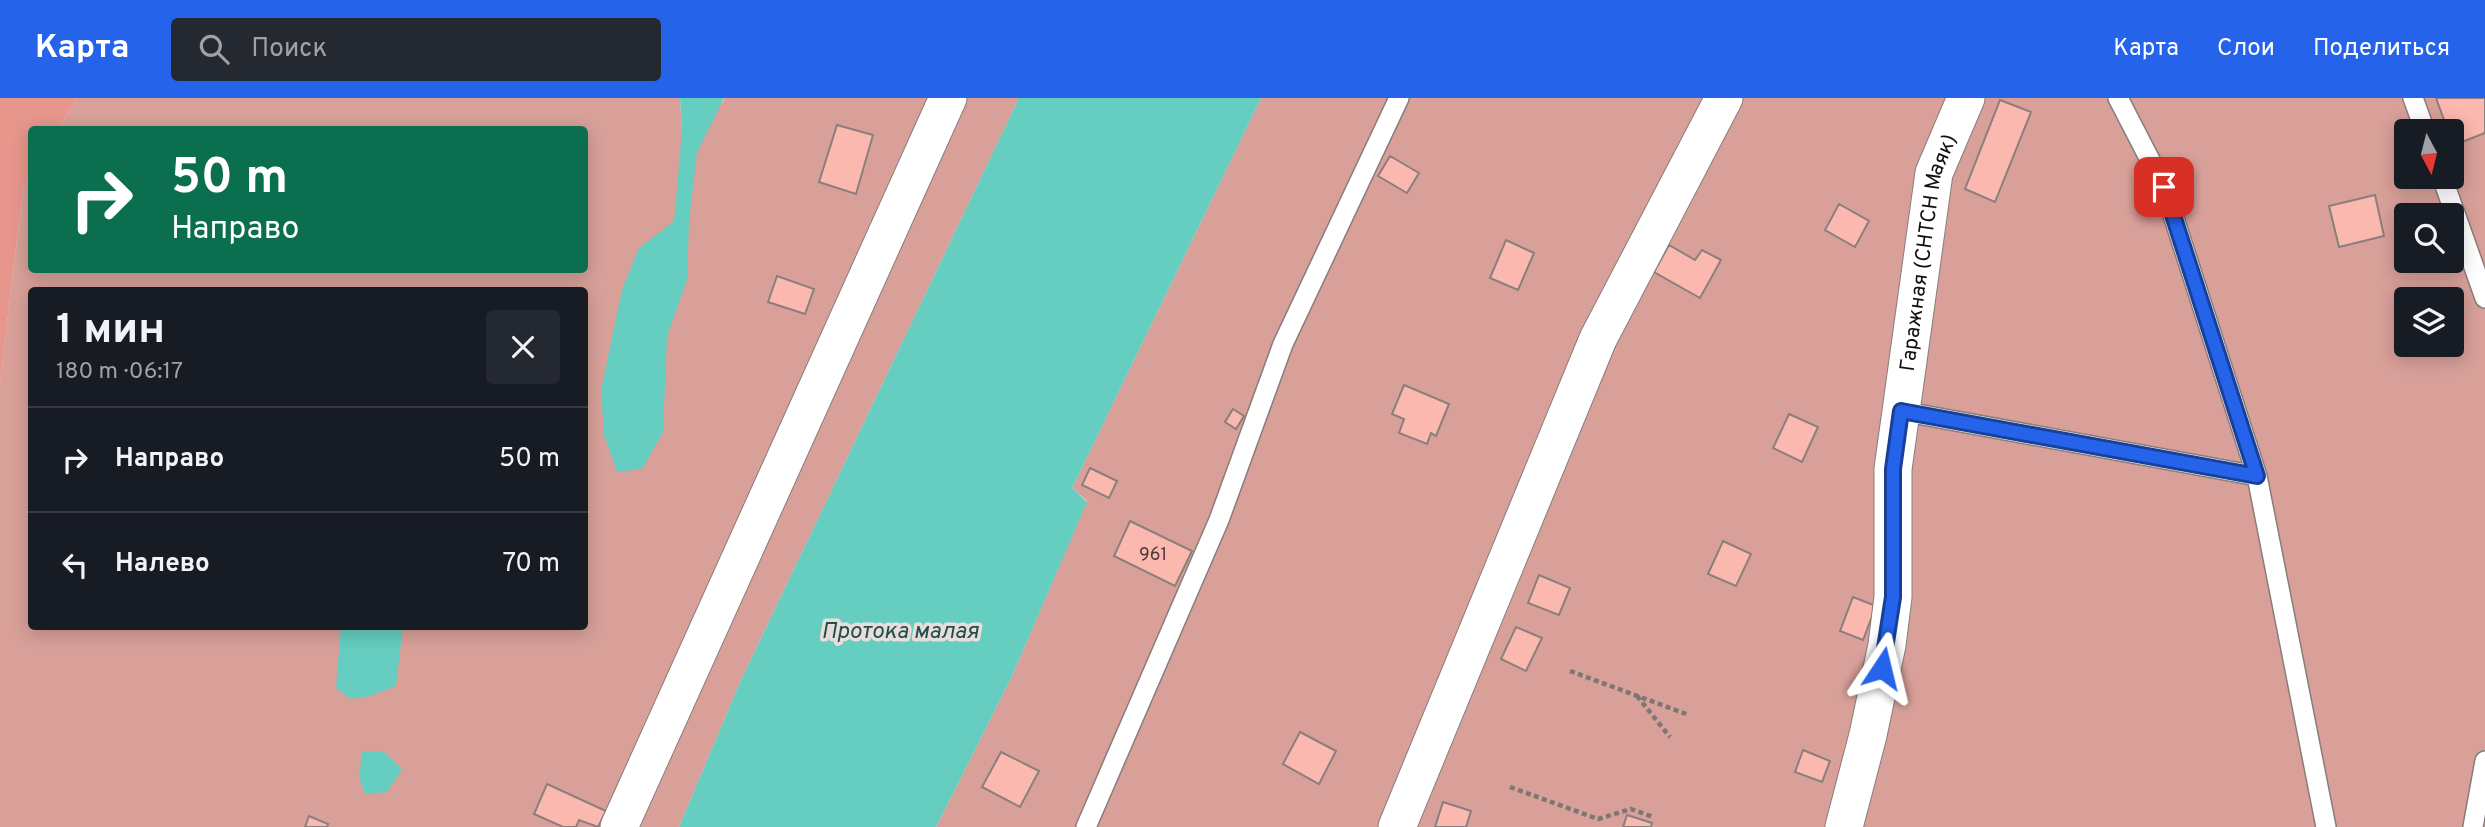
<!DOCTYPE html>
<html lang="ru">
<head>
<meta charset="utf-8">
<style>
	:root { --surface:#171b24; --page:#242831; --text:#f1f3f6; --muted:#9ea1a6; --line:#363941; --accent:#2563eb }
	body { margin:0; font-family:Overpass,sans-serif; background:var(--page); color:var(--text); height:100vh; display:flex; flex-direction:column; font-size:26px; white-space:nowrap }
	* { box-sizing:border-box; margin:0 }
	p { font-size:23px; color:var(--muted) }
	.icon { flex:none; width:38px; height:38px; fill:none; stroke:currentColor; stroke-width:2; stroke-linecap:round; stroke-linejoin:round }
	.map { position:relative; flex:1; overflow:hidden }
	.sheet { position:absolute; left:28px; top:189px; width:560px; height:343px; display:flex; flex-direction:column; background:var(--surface); border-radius:7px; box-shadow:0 4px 18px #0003 }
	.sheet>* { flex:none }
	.top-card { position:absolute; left:28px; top:28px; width:560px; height:147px; border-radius:7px; box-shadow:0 4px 18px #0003; background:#0b6e4f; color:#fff; overflow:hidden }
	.needle { width:46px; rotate:173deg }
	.fabs { position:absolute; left:2394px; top:21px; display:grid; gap:14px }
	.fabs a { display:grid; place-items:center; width:70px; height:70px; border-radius:7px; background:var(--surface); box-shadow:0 4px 18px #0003; font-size:35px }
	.pin { position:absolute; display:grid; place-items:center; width:60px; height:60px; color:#fff; margin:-30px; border-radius:14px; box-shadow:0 4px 10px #0006 }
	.me { position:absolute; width:77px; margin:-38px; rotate:10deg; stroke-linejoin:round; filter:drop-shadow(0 0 5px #0008) }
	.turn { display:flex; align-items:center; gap:24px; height:147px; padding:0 28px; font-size:32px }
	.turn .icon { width:91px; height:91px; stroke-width:2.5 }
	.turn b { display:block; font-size:49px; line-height:60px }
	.round { display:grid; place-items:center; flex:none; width:74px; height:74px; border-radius:7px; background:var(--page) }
	.summary { display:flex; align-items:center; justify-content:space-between; height:119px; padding:0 28px }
	h1 { font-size:42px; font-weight:700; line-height:52px }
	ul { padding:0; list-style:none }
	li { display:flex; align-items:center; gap:21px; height:105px; padding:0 28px; border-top:2px solid var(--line) }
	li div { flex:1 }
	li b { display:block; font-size:26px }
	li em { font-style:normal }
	header { display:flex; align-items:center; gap:42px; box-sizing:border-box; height:98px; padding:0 35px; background:var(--accent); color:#fff }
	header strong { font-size:33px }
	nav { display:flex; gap:38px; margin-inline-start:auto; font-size:24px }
	.search { width:490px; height:63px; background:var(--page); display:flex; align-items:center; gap:18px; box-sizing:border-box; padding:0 24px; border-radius:7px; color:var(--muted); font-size:26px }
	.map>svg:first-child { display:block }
	.green { fill:#d8a099; fill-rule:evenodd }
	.forest { fill:#e7968c }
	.water { fill:#65cec0 }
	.building { fill:#fbb8ae; stroke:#8a7f7d; stroke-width:2 }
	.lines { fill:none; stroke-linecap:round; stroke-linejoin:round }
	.service-casing { stroke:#887d7b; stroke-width:22 }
	.minor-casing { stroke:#887d7b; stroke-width:39 }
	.path { stroke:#7e7674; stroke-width:4.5; stroke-dasharray:5 3.5; stroke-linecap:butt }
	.service { stroke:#fff; stroke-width:19 }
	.minor { stroke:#fff; stroke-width:37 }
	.route-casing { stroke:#184099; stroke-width:18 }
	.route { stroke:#2563eb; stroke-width:12 }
	.labels { text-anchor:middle; stroke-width:7; stroke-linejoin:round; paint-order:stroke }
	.number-label { font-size:18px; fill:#4d3936 }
	.street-label { font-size:21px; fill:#130f0e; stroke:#e9dddb }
	.water-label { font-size:23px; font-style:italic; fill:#214f49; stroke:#e9dddb }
</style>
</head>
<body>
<header>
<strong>Карта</strong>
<div class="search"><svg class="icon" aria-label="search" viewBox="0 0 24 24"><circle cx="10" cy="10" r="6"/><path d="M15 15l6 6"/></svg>Поиск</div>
<nav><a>Карта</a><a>Слои</a><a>Поделиться</a></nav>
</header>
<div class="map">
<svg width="2485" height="729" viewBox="0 0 2485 729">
	<rect width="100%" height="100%" fill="#e9dddb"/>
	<path class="green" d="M77 0H680L682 33 723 4 724 0H1019L741 582 679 729H0V284L23 91 31 77 32 172H584V32L58 31ZM32 192H584V528H32Z
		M1261 0H2485V729H936L1012 578 1087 403 1072 390ZM2406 33H2452V79H2406ZM2406 117H2452V163H2406ZM2406 201H2452V247H2406Z"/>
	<path class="forest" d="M0 0H77L58 31 32 32 31 77 23 91 0 284Z"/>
	<path class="water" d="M680 0H724L697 54 689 123 687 182 667 238 663 334 642 371 617 374 604 337 601 292 622 192 639 150 674 123 682 33Z
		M1019 0H1261L1072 390 1087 404 1012 578 936 729H679L741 582Z
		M341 528 403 529 396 588 370 598 351 601 336 590Z
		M362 653H383L402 671 387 694 365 696 359 679Z"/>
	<path class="building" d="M2436 0H2485V35L2454 47 2452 33H2448Z
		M2000 2 2031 14 1995 104 1965 91Z
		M837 27 873 37 856 96 819 84Z
		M1390 58 1419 75 1407 95 1378 78Z
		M2375 97 2384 138 2339 149 2329 108Z
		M1839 106 1869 123 1855 149 1825 132Z
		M1506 142 1534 155 1518 192 1490 180Z
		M1669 147 1695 162 1702 152 1721 162 1700 200 1654 174Z
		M777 178 814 191 805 216 768 204Z
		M1404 287 1449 306 1436 338 1431 335 1427 346 1399 335 1404 321 1392 316Z
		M1233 311 1244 318 1236 331 1225 324Z
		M1789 316 1818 329 1802 364 1773 350Z
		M1090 370 1117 383 1109 400 1082 387Z
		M1130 423 1192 453 1175 488 1114 458Z
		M1723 443 1751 456 1736 488 1708 476Z
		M1539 477 1570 490 1559 517 1528 505Z
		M1853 499 1876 508 1863 542 1840 533Z
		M1516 529 1542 540 1526 573 1501 561Z
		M1300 634 1336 653 1319 686 1283 666Z
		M1803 652 1830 663 1822 684 1795 674Z
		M1001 654 1039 673 1020 709 982 689Z
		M547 686 606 713 598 729 579 722 576 729H563L534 716Z
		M1443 704 1471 713 1466 729H1435Z
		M1627 717 1652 725 1651 729H1623Z
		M309 718 328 726 327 729H305Z"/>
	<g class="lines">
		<g class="service-casing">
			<path id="service" d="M2118 0 2164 89 2257 378 2326 729
				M2413 0 2425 33
				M2442 79 2485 200
				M1901 313 2257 378
				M1086 729 1219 422 1283 246 1399 0
				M2473 729 2485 663"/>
		</g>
		<g class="minor-casing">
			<g id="minor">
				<path d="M619 729 948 0"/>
				<path d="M1397 729 1598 241 1724 0"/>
				<path id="s1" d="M1844 729 1868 637 1887 547 1893 499V371L1934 75 1966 0"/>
			</g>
		</g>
		<path class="path" d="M1570 573 1689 617
			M1637 598 1670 639
			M1510 689 1598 721 1631 711 1653 719"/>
		<use href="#service" class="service"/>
		<use href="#minor" class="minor"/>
	</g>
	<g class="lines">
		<g class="route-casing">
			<path id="route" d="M1882 570 1893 499V371L1901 313 2257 378 2164 89"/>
		</g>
		<use href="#route" class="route"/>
	</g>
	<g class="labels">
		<g class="number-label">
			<text x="1153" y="462">961</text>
		</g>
		<g class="street-label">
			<text dy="7" stroke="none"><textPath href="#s1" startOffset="583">Гаражная (СНТСН Маяк)</textPath></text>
		</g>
		<g class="water-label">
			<text x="900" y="540">Протока малая</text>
		</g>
	</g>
</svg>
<div class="fabs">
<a><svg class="needle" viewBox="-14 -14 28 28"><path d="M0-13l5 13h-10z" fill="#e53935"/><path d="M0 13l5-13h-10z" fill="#9ea1a6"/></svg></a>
<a><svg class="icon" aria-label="search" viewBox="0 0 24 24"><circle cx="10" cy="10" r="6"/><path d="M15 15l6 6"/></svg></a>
<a><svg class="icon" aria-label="layers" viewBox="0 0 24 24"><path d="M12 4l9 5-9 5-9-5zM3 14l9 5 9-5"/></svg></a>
</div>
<div class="pin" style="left:2164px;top:89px;background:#d93025"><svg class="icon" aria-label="arrive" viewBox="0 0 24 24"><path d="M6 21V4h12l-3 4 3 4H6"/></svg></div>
<svg class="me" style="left:1882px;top:570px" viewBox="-20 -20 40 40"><path d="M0-17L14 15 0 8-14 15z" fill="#2563eb" stroke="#fff" stroke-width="4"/></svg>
<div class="top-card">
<div class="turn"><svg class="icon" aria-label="right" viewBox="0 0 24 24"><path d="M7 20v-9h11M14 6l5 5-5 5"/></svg><div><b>50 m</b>Направо</div></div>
</div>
<section class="sheet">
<div class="summary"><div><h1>1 мин</h1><p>180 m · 06:17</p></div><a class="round"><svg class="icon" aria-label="close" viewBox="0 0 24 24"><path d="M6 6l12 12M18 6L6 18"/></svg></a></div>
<ul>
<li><svg class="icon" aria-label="right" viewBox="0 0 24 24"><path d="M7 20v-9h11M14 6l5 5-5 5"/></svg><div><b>Направо</b></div><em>50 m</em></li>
<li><svg class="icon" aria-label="left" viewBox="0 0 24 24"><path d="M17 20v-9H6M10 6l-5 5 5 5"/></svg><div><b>Налево</b></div><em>70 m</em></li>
</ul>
</section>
</div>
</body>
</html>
